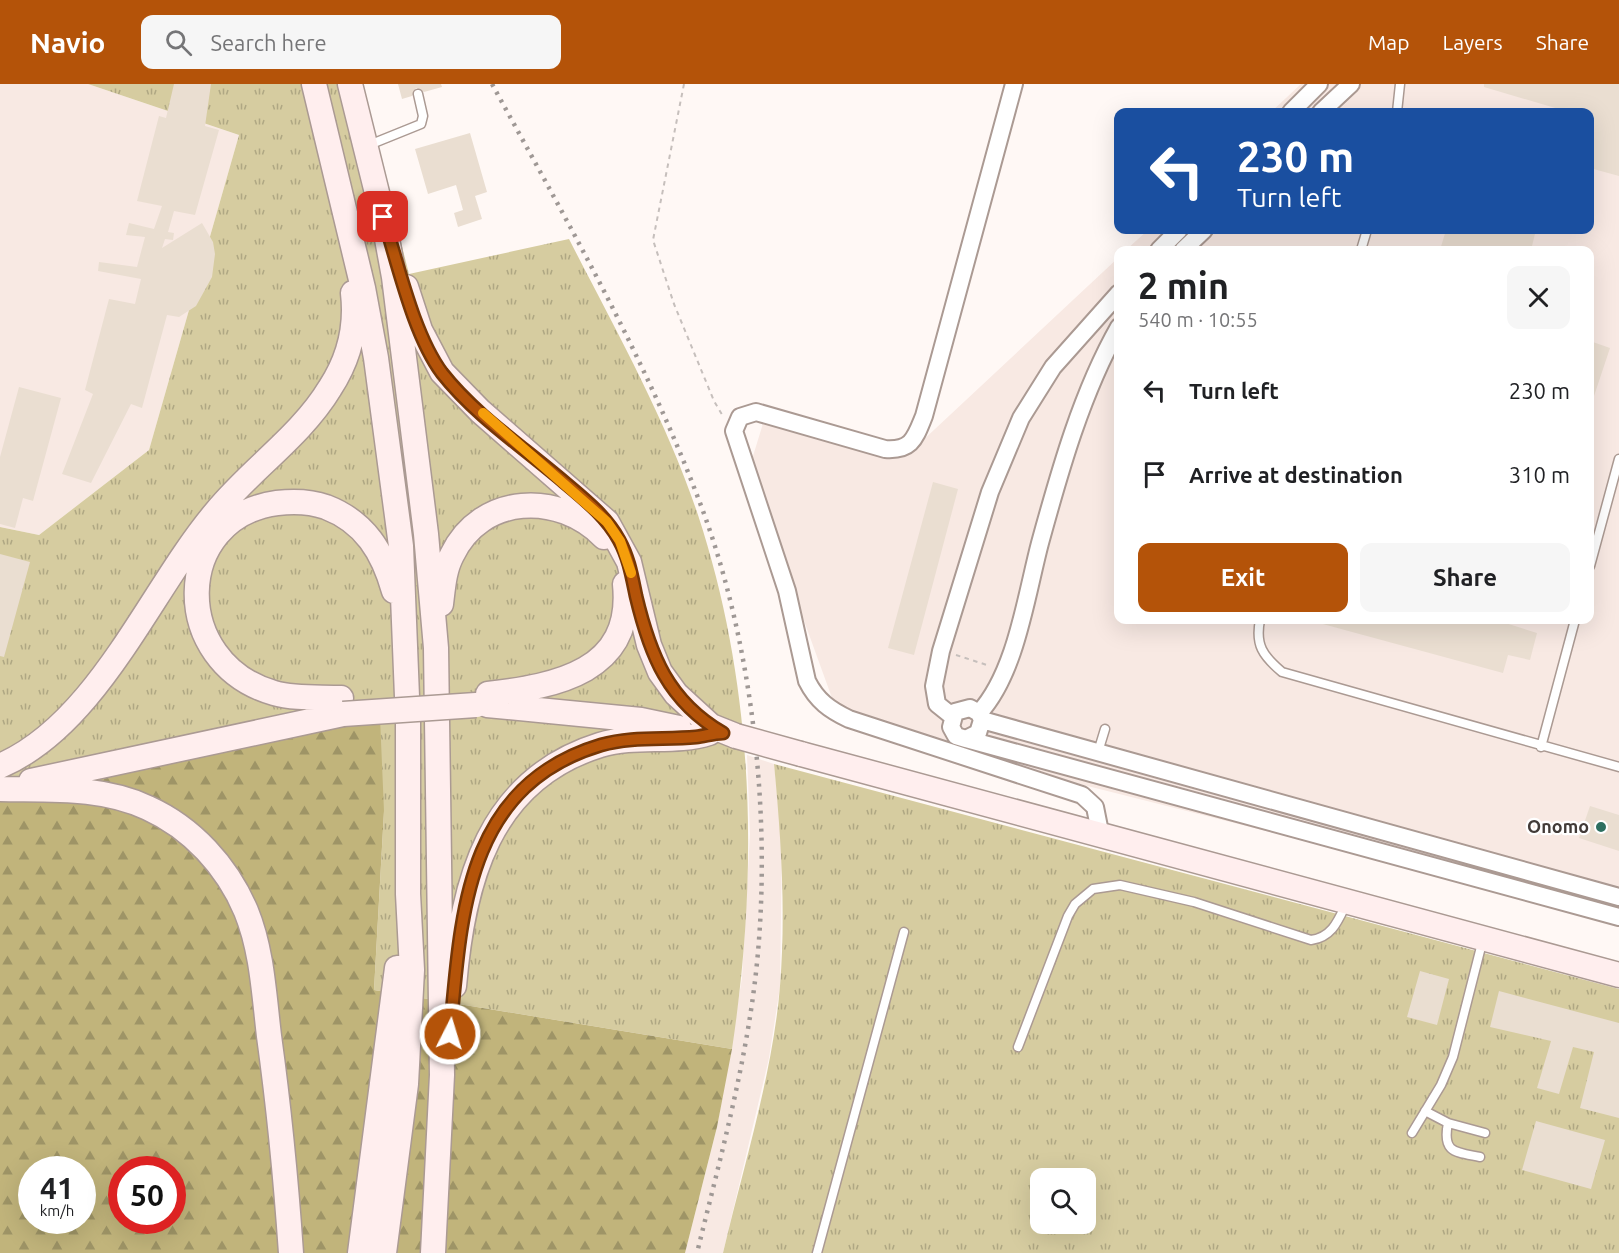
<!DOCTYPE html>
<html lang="en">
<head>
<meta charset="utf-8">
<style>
	:root { --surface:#fff; --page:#f6f6f6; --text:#202124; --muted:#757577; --accent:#b45309 }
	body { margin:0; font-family:Ubuntu,sans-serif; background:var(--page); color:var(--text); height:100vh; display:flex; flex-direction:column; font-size:22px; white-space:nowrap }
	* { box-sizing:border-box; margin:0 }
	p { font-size:20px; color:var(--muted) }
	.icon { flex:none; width:33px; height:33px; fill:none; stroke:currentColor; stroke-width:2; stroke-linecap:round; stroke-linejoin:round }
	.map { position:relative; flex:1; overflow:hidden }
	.side { position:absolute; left:1114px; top:162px; width:480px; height:378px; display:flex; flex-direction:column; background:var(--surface); border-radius:12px; box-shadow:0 6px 24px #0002 }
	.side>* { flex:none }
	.hud { position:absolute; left:1114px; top:24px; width:480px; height:126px; border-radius:12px; box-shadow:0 6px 24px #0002; background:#1a4fa0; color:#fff; overflow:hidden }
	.tools { position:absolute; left:1030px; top:1084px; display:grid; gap:12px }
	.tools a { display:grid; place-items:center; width:66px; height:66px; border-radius:12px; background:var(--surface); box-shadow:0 6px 24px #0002; font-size:30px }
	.speed { position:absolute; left:18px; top:1072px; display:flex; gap:12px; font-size:30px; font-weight:700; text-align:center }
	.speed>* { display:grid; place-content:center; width:78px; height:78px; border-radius:50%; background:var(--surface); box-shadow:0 6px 24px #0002; line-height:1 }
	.speed small { font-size:15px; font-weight:400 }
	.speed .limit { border:9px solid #d22; background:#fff; color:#111 }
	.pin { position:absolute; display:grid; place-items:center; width:51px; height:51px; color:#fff; margin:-26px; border-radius:12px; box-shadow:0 3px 9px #0006 }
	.me { position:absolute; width:66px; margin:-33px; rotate:5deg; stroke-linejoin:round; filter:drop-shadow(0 0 4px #0008) }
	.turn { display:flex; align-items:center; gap:21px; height:126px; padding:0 24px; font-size:27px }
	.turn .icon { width:78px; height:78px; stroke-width:2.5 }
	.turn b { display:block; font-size:42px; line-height:51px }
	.round { display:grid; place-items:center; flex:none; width:63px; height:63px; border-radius:12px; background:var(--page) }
	.overview { display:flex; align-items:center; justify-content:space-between; height:102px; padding:0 24px }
	h1 { font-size:36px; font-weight:700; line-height:45px }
	.button { display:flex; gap:12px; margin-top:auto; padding:12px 24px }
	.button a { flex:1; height:69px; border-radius:12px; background:var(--accent); color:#fff; font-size:24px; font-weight:700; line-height:69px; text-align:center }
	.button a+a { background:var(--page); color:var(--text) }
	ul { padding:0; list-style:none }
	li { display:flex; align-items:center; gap:18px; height:84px; padding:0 24px }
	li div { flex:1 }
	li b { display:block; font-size:22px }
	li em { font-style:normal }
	header { display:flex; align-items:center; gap:36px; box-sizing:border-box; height:84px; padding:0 30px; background:var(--accent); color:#fff }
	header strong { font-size:28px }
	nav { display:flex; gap:33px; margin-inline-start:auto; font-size:21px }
	.search { width:420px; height:54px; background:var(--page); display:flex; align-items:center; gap:15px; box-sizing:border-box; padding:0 21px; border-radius:12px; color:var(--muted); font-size:22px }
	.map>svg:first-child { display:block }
	.built { fill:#f8e9e3 }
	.grass { fill:url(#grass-tufts); fill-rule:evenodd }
	.forest { fill:url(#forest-firs); fill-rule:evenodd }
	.building { fill:#eaded1 }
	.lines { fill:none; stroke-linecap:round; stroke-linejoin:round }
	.lane-casing { stroke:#ab9a93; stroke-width:11 }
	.street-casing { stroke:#ab9a93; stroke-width:20 }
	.secondary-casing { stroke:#ab9a93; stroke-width:27 }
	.path { stroke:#c6bfbc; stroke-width:2; stroke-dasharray:4.5 4.5; stroke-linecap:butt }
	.lane { stroke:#fff; stroke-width:8 }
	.street { stroke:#fff; stroke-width:16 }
	.secondary { stroke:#fee; stroke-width:24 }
	.rail { stroke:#9f9895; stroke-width:4.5; stroke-dasharray:3 6; stroke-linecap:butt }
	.secondary-bridge-casing { stroke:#ab9a93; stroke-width:27; stroke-linecap:butt }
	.secondary-bridge { stroke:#fee; stroke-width:24 }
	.route-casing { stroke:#753606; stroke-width:15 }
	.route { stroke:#b45309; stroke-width:10 }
	.slow { stroke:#f59e0b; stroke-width:10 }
	.poi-dot { fill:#2d6f60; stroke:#fff; stroke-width:2 }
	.labels { text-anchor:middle; stroke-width:4.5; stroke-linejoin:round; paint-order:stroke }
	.poi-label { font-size:18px; font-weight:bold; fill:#423b38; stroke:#fff; text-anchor:end }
</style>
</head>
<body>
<header>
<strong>Navio</strong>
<div class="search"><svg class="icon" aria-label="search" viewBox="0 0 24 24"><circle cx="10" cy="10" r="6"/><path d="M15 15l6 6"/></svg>Search here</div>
<nav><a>Map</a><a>Layers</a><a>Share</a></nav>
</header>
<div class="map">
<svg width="1619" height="1169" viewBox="0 0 1619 1169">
	<defs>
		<pattern id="grass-tufts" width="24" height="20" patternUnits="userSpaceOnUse" patternTransform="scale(1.5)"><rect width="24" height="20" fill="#d6cca0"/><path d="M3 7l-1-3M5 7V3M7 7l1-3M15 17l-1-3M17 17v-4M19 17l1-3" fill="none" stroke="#afa783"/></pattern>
		<pattern id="forest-firs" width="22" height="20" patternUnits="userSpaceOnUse" patternTransform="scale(1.5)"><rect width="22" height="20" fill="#c1b47b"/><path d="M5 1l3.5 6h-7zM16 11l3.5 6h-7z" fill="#9e9466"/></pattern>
	</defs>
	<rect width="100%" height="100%" fill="#fff8f5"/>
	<path class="built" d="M0 0H88L239 51 149 366 39 451 0 443Z
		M1301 0H1619V836L996 679 836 625 749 385 765 333 905 373 1119 173V536H1590V166H1126L1148 146H1590V28H1271Z
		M747 671 774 680 782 758 780 903 769 974 723 1169H685L717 1043 742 894 750 750Z"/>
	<path class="grass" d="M88 0H361L409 190 569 155C615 245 666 335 698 431 755 605 759 786 732 965L374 906 384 727 0 715V443L39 451 149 366 239 51Z
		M774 680 1619 905V1169H723C743 1084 773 989 780 902 786 828 781 753 774 680ZM1041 1095H1086V1140H1041Z"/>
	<path class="forest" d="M380 633 384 727 374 906 732 965 717 1043 685 1169H0V715ZM32 1086H82V1137H32ZM122 1086H172V1137H122Z"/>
	<path class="building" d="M174 0H211L205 42 219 46 195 131 174 127 168 148 174 149 173 156 165 155 162 164 202 139 213 158 215 170 212 193 196 222 179 233 167 231 142 324 131 320 91 399 62 390 93 310 85 306 109 215 135 220 141 195 98 187 99 178 137 183 145 153 126 151 129 139 154 145 162 122 137 117 159 32 166 34Z
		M398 0H441L442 3 424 8 416 4 412 12 402 15Z
		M1484 0H1619V92L1590 84V28H1562V26L1484 3Z
		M470 49 487 108 475 112 482 135 458 143 454 129 463 126 456 101 428 110 415 65Z
		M1446 146H1536L1531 166H1440Z
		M1590 257 1610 264 1592 318H1590Z
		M19 303 61 314 33 417 23 414 15 444 0 440V373Z
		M933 398 958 405 914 571 888 564Z
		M0 470 30 478 4 573 0 572Z
		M1320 536H1496L1537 549 1530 576 1508 571 1503 589 1319 539Z
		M1590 722 1619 731V767L1579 754Z
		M1420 887 1449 895 1437 941 1407 933Z
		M1499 907 1619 939V1034L1580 1024 1594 968 1573 963 1559 1010 1537 1004 1551 957 1490 943Z
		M1536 1037 1605 1056 1591 1105 1522 1086Z"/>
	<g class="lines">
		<g class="lane-casing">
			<path id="lane" d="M1397 28 1400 0
				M369 61 421 40 423 32 418 10
				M1361 166 1367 146
				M1590 482 1619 375
				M1260 536C1255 561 1263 572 1282 588L1619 683
				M1541 663 1575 536
				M1098 668 1105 645
				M1018 963 1068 832 1075 820 1093 805 1120 801 1194 818 1311 856C1332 853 1338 837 1346 820
				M1425 1027 1448 1039 1485 1049
				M1448 1039C1442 1069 1455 1068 1480 1073
				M1412 1049 1441 1001 1453 973 1483 855
				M817 1169 904 848"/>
		</g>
		<g class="street-casing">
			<path id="street" d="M1014 0 924 332C915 354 912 367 885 365L756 328 740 333 734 347 787 507 807 597C817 617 830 626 849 635L1082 711 1095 723 1101 753
				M1291 28 1319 0
				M1321 28 1351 0
				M1159 166 1179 146
				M1183 166 1204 146
				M979 629C1016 589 1026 512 1040 459 1060 386 1082 308 1119 243
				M952 632 937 620 934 602 941 567 990 408 1021 334 1053 283 1119 209
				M982 636 978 649 966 655 956 652 951 643 955 628 970 624 979 629 982 636 1619 813
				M966 655 1619 833"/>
		</g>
		<g class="secondary-casing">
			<path id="secondary" d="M314 0 363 204 376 274 401 462 408 638V810L412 886 406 1000 384 1169
				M350 0 383 133 394 193 426 450 436 564 442 991 433 1169
				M406 203 420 246 442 288 480 327 607 438 629 478 649 561 660 588 676 610 711 642 736 652
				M441 520C443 504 444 486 452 471 481 410 559 407 604 453
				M488 610C556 602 634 588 625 500
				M341 614C319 613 295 615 274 609 169 579 172 433 277 419 294 417 309 417 326 423 365 438 383 468 394 507
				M487 621 641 636 679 644
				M801 670 1619 891
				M0 682C98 640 150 506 216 428 251 385 301 352 330 304 349 275 357 243 353 209
				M31 697 343 630
				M0 705C49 706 102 702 148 724 192 744 227 782 246 827 262 866 264 910 269 952 279 1024 286 1096 291 1169
				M454 902C463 798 488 696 600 661 636 650 675 660 709 649
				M360 1169 397 884"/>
		</g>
		<path class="path" d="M684 0 653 156 674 220 714 317 724 334
			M956 571 990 582"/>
		<use href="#lane" class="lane"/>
		<use href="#street" class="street"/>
		<use href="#secondary" class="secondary"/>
		<path class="rail" d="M492 0C568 139 648 278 703 427 755 569 773 747 755 897 744 988 719 1079 697 1169"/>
		<g class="secondary-bridge-casing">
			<path id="secondary-bridge" d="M343 630 476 621
				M736 652 801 670"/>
		</g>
		<use href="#secondary-bridge" class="secondary-bridge"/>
	</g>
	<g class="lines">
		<g class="route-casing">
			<path id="route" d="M383 133C398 179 413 250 442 289 475 331 523 363 564 398 584 415 606 432 619 456 629 474 632 493 636 512 650 571 668 617 723 649 714 649 705 652 696 653 664 656 632 652 601 661 464 702 461 833 450 950"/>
		</g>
		<use href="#route" class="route"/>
		<path class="slow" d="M483 329 607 438 620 457 631 489"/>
	</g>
	<circle class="poi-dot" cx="1601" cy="743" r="6"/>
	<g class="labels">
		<g class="poi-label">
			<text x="1589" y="749">Onomo</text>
		</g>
	</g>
</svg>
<div class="tools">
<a><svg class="icon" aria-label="search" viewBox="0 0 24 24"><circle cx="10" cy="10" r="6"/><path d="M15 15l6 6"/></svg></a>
</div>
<div class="speed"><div>41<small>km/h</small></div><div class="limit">50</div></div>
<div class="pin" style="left:383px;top:133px;background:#d93025"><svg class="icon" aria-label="arrive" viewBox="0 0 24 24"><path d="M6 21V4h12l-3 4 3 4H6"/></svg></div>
<svg class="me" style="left:450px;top:950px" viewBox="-20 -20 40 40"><circle r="17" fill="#b45309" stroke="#fff" stroke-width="3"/><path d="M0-11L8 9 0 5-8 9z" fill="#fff"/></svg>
<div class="hud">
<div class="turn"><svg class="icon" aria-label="left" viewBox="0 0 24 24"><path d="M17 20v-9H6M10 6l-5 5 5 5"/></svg><div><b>230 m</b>Turn left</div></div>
</div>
<section class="side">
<div class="overview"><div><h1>2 min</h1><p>540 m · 10:55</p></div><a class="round"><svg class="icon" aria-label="close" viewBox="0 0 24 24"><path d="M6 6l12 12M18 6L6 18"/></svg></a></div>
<ul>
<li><svg class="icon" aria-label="left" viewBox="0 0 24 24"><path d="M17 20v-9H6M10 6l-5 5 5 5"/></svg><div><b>Turn left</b></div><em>230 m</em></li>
<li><svg class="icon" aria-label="arrive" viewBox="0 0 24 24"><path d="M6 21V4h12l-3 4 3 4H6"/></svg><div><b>Arrive at destination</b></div><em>310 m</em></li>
</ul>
<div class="button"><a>Exit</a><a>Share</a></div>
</section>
</div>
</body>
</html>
